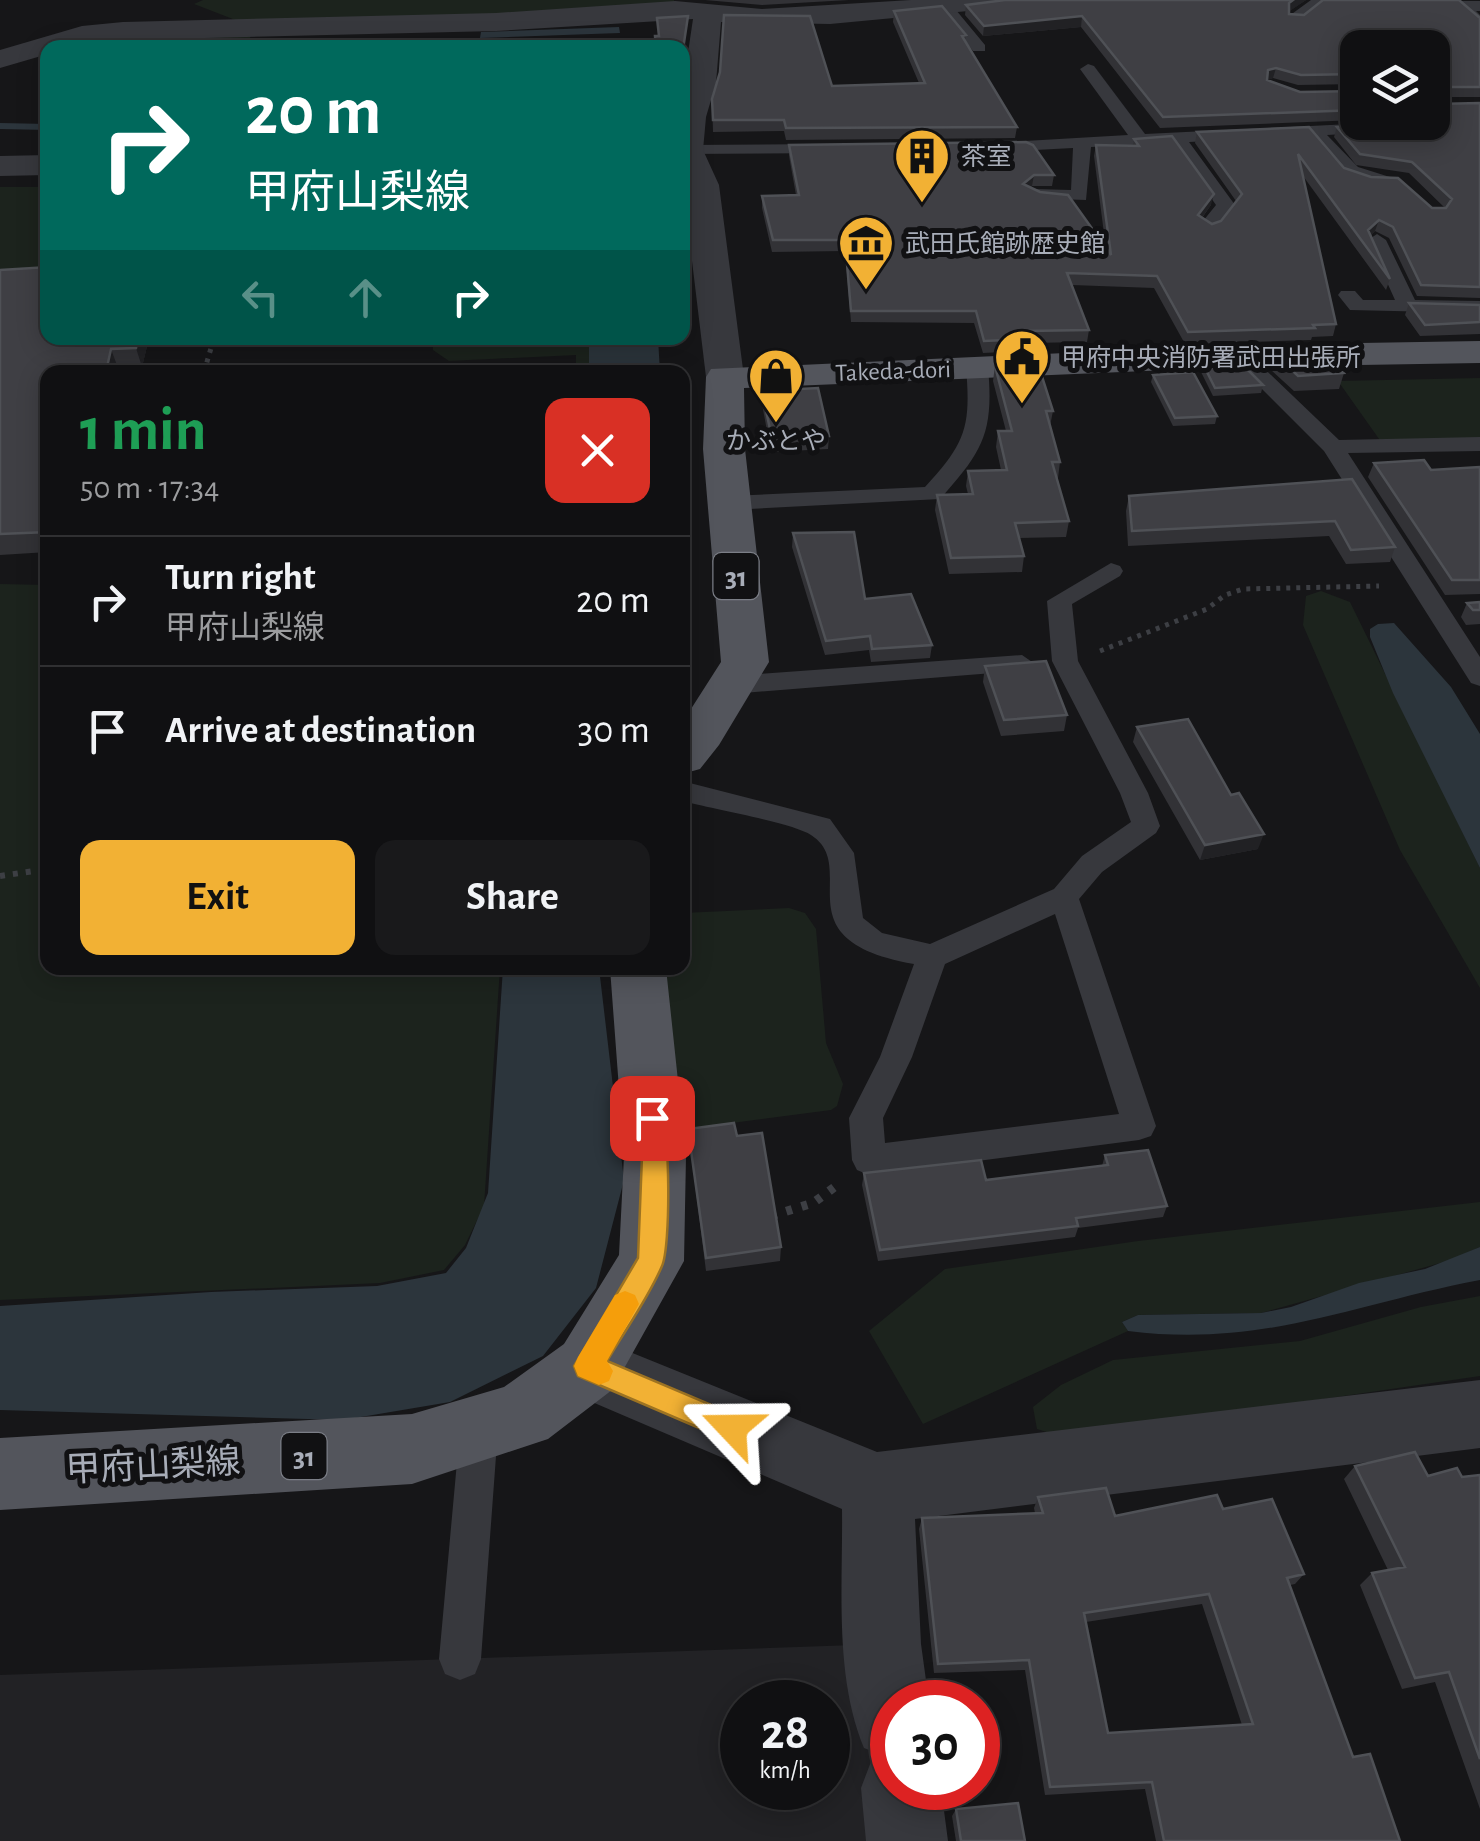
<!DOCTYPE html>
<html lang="en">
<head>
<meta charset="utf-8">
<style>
	:root { --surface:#101012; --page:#19191b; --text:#f1f3f6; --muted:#9c9d9f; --line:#303032; --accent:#f2b134 }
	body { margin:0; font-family:"Alegreya Sans","Noto Sans JP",sans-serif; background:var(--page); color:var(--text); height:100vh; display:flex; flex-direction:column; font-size:38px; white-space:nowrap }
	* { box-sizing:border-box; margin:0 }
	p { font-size:32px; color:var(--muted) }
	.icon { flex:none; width:55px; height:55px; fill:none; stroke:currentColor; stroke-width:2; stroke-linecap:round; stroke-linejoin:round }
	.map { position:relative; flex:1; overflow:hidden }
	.panel { position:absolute; left:40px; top:365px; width:650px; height:610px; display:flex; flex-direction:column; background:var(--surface); border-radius:20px; box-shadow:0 5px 25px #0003,0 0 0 2px var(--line) }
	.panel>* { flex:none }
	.top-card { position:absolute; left:40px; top:40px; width:650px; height:305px; border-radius:20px; box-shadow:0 5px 25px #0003,0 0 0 2px var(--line); background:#00695c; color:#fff; overflow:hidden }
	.fabs { position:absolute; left:1340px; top:30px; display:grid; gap:20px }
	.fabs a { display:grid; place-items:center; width:110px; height:110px; border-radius:20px; background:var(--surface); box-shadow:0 5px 25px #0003,0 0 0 2px var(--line); font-size:50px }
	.speed { position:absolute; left:720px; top:1680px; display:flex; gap:20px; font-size:50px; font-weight:700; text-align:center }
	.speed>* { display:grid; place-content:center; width:130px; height:130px; border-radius:50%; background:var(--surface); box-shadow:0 5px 25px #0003,0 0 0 2px var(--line); line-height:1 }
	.speed small { font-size:25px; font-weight:400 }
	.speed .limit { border:15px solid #d22; background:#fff; color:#111 }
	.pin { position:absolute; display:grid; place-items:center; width:85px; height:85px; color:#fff; margin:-42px; border-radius:20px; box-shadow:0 5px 15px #0006 }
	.me { position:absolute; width:110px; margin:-55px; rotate:293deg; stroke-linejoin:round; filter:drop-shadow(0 0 8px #0008) }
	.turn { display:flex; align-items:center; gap:35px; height:210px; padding:0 40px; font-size:45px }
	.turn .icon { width:130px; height:130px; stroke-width:2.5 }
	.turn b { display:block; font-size:70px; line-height:85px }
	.lanes { display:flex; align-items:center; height:95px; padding:0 40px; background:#0003; justify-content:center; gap:50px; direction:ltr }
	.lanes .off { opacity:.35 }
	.round { display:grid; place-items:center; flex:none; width:105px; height:105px; border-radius:20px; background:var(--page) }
	.head { display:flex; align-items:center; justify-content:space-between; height:170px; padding:0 40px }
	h1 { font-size:60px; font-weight:700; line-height:75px; color:#1e9e55 }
	.action { display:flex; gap:20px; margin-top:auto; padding:20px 40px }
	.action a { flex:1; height:115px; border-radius:20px; background:var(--accent); color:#111; font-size:40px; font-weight:700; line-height:115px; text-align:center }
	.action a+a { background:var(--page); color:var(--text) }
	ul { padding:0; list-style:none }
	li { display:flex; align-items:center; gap:30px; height:130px; padding:0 40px; border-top:2px solid var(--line) }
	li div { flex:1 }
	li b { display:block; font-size:38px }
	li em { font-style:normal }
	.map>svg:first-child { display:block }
	.built { fill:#222225; fill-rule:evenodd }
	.green { fill:#1c231d }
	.water { fill:#2c353c }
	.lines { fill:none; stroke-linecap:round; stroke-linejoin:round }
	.stream { fill:#2c353c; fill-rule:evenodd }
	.path-far2 { stroke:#3d3f44; stroke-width:5; stroke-dasharray:4 6; stroke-linecap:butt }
	.path-far1 { stroke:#3d3f44; stroke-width:6; stroke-dasharray:5 8; stroke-linecap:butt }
	.path { stroke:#3d3f44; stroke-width:9; stroke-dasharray:6 10; stroke-linecap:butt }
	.lane { fill:#37383d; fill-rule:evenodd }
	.street { fill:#37383d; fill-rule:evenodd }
	.primary { fill:#53555c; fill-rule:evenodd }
	.wall { fill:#323236; fill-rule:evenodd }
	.shaded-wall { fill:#212124 }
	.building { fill:#3f3f44; stroke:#4f5156; stroke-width:2.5; fill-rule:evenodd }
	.route { fill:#f2b134; stroke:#9d7322; stroke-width:2.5 }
	.slow { fill:#f59e0b }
	.labels { text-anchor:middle; stroke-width:10; stroke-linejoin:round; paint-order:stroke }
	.far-poi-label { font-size:25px; fill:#a8adb8; stroke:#111113; text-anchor:start }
	.far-street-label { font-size:25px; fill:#a8adb8; stroke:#111113 }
	.shield { fill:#111113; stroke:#7b7e86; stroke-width:2.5 }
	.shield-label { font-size:28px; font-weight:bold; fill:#a8adb8 }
	.near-street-label { font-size:35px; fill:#a8adb8; stroke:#111113 }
</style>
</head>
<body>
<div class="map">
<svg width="1480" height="1841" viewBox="0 0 1480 1841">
	<rect width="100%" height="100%" fill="#161618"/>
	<path class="built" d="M883 1644 892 1720V1788H901L907 1841H0V1675ZM742 1702H828V1788H742Z"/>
	<path class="green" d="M203 0H674L675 9 256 28 245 46 249 47 76 48 82 35 251 26 194 4Z
		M439 39H459L467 43V48H302Z
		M0 187H47L45 271 0 283Z
		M433 338H589V372H576V355L449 361 433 350Z
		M1480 378V444L1384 446 1338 381Z
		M0 584 47 585 48 968H500L484 1206 465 1245 444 1270 380 1283 0 1300Z
		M1321 591 1350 602 1480 868V988L1400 850 1303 625 1306 596Z
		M789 908 805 913 816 929 826 1043 843 1084 837 1106 831 1110 694 1128 679 1122 663 968H682L683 913Z
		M1480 1202V1247L1451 1260 1261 1313 1138 1315 1122 1322 1128 1331 923 1424 869 1331 945 1269 1138 1241Z
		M1480 1296V1376L1166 1422 1072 1440 1037 1429 1033 1407 1061 1385 1113 1360 1300 1341 1421 1307Z"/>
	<path class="water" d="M619 27 620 33 480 38 481 32Z
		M589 338H658L660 372H589Z
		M1394 623 1451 687 1480 734V868L1393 693 1370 637V629L1378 624Z
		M503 968H599L624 1180 596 1288 543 1356 450 1402 343 1420 0 1410V1306L211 1292 377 1286 446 1273 466 1248 488 1193Z
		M1480 1247V1280C1353 1304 1263 1348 1128 1331L1122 1322 1138 1315 1261 1313 1291 1307 1359 1283 1425 1269Z"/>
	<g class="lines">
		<path class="stream" d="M0 123 48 124V130L0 129Z"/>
		<path class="path-far2" d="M204 372 214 338
			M1100 651 1207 609 1225 595 1243 589 1379 586"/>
		<path class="path-far1" d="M0 876 48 869"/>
		<path class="path" d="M771 1216 813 1203 840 1183"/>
		<path class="lane" d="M1311 0H1329L1299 22H1289V16Z
			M1462 1H1480V11H1476L1480 15V28L1454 6Z
			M941 4H951L985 45V51H973L938 7Z
			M1088 64 1094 66 1145 134 1391 122 1387 131 1381 132 1327 135 1358 167 1393 178C1361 201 1327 159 1309 136L1189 142 1235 205 1215 230 1208 232 1199 226 1216 205 1172 143 1091 147 1086 200 1028 198 1025 194 1034 189 1071 190 1073 148 995 152 989 151V143L1128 135 1080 69Z
			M829 144 835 145V153L682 154V146L687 145Z
			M1377 234 1386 240 1415 300 1480 301V313L1350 310 1338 295 1341 291H1355L1363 300H1395L1368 240Z
			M1240 350 1247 352 1339 440 1480 437V451L1348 453 1480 657V686L1471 683 1324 451 1233 360 1230 356 1233 352Z
			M977 361 988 367C994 433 983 451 940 499L730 510 718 503 730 496 925 487C966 443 971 427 966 367Z
			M1111 563 1120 566 1123 571 1120 576 1072 604 1078 661 1148 793 1160 826 1156 833 1102 872 1079 899 1156 1126 1151 1136 1139 1140 869 1175 857 1170 852 1160 849 1118 880 1057 914 964C777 940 862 868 811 835 794 823 708 808 682 801V781L830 819 854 853 863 918 882 933 930 944 1054 889 1082 856 1131 822 1120 793 1052 661 1047 601ZM1055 914 1119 1114 885 1143 883 1118 912 1057 945 964Z
			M1022 655 1035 664 1031 670 731 694 722 691 718 685 722 679 731 676Z
			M479 1410 493 1416 498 1429 481 1659 475 1674 460 1680 445 1674 439 1659 460 1429 465 1416Z"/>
		<path class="street" d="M911 0H1014L1000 8 830 24 721 22 716 83 706 117 703 150 719 185 744 377 739 385 725 389 711 385 706 377 682 178V93L693 19 496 31 123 40 48 48V54L0 68V50L82 26 123 22 496 13 675 1 762 9Z
			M48 155V175L0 176V156Z
			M588 1335 877 1452 1480 1380V1448L915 1519 921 1644 929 1702H892V1788H941L948 1841H866L861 1788 872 1759 882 1755 864 1748C834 1676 843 1586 842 1509L564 1390 554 1367 564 1344Z"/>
		<path class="primary" d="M1480 341V363L1240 367 744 388 745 449 769 662 719 745 700 769 682 774V723L721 662 703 449 706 377 711 369 1240 345Z
			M610 968H666L686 1156 684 1261 612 1390 548 1439 412 1484 0 1510V1438L412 1414 504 1387 564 1344 619 1255 624 1156Z"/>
	</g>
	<path class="wall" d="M705 0H849L762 5Z
		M1005 0H1306L1289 11V14L1480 18V97H1434L1436 104 1480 103V298L1417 296 1389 238 1375 231 1371 235 1390 279 1386 290 1303 176 1336 324 1333 336 1312 337 1311 340 1185 344 1154 288 1072 285 1089 330 1087 342 1027 343 1026 351 983 353 974 323 851 322 845 251 772 252 762 208V196L796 195 789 156V145L1054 175 1052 186H1032L1030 188 1106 249 1094 156 1096 145 1133 146 1134 139 1211 205 1202 218 1212 224 1221 221 1236 201 1195 143 1197 132 1344 168 1432 208H1445L1409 173 1356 165 1334 137 1337 127 1432 122 1358 48V84L1298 85 1273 78 1267 80 1300 92 1358 91V120L1160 128 1081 27 983 36 965 15 966 5Z
		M894 11 966 35 965 41 1017 127 1015 138 786 140 784 131 713 132 712 99 832 86 919 83 893 22Z
		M0 270 149 338 142 367 48 372V552L0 555Z
		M1409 303 1480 305V334L1420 336 1405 315Z
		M1276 355 1344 373 1339 389 1294 391 1271 370Z
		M1203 364 1263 385 1261 393 1213 396 1201 372Z
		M995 366 1053 411 1050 426 1060 462 1058 478H1056L1069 521 1066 537 1019 538 1024 556 1022 572 949 574 935 510 937 495 968 494 966 486 968 471 1001 470 996 447 998 431H1006L993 381Z
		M1153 375 1217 416 1215 424 1173 426 1151 382Z
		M762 391 829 436 828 449 771 452 762 404Z
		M1374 463 1431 470 1480 467V594L1445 595 1368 477Z
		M1352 479 1395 547 1390 562 1346 564 1329 536 1128 546 1126 511 1129 496Z
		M793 533 865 599 932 645 930 658 871 662 869 650 825 655 792 547Z
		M1480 602V624L1466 625 1461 617 1467 603Z
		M985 666 1067 715 1064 731 1001 736 983 682Z
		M1137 727 1231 795 1258 849 1200 860 1133 742Z
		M688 1129 737 1136 781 1247 780 1261 706 1271Z
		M1105 1155 1167 1206 1163 1217 1078 1228 1075 1237 878 1261 862 1185 864 1173 986 1180 1102 1166Z
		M1355 1466 1428 1476 1462 1477 1480 1475V1809L1435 1682 1402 1689 1360 1585 1372 1573 1388 1570 1344 1479Z
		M1038 1497 1115 1516 1223 1509 1304 1574 1295 1584 1290 1585 1353 1757 1400 1841H1156L1145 1789 1045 1795 1025 1670 934 1673 919 1529 922 1518 1035 1513 1034 1508ZM1202 1604 1242 1725 1108 1733 1086 1622Z
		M956 1809 1025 1841H956L952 1816Z"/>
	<path class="shaded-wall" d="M1293 0H1306L1287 13 1289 3Z
		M1082 16 1081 27 983 36 984 26Z
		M1276 68 1273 78 1265 81 1268 70Z
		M1034 175 1032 186 1021 195 1023 184Z
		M1214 194 1211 205 1195 227 1198 215Z
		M1379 220 1375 231 1365 242 1368 230Z
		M138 338H149L142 367 136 348Z
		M111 349 118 368 117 372H106Z
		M1264 834 1258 849 1200 860 1205 845Z"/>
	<path class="building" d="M1005 0H1293L1289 3V14L1304 15 1323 0H1459L1480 18V87H1435L1432 90V48H1358V74L1301 75 1276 68 1268 70 1267 80 1300 92 1358 91V110L1163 117 1082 16 984 26 966 5Z
		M942 6 966 35 962 36 1017 127 786 128 784 120H713L712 99 720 72 724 15 810 16 832 86 925 83 894 11Z
		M688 16 682 56V48H656L655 36H659L657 18Z
		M1432 93 1436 104 1480 103V287L1421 285 1393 227 1379 220 1368 230 1390 279 1298 154 1336 324 1313 325 1315 328 1188 332 1157 276 1067 273 1089 330 1025 331 1028 339 984 341 976 311H851L845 240H773L762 196 799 195 789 145 1026 142 1033 145 1054 175H1034L1023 184 1040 192 1068 195 1111 255 1096 145 1139 146 1134 139 1172 136 1214 194 1198 215 1212 224 1221 221 1242 194 1197 132 1309 127 1344 168 1371 177 1398 178 1432 208H1446L1452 199 1412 162 1360 154 1337 127 1391 124V122H1432Z
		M48 267V338H138L136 348 111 349 106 372H48V532L0 534V270Z
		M1409 303 1480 305V322L1425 325Z
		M1333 354 1344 373 1298 376 1276 355Z
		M1241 363 1263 385 1215 388 1203 364Z
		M1038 364 1053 411H1046L1060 462H1052L1069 521 1015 523 1024 556 951 558 937 495 973 494 968 471 1007 470 998 431H1012L995 366Z
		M1193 372 1217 416 1175 418 1153 375Z
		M818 388 829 436 772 439 762 391Z
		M1424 460 1431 470 1480 467V580H1452L1374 463Z
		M1352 479 1395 547 1351 550 1335 521 1132 531 1129 496Z
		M854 532 865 599 911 594 932 645 872 649 870 636 826 641 793 533Z
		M1480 602V610H1473L1467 603Z
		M1046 661 1067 715 1004 720 985 666Z
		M1188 719 1231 795 1239 793 1264 834 1205 845 1137 727Z
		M734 1123 737 1136 762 1133 781 1247 706 1258 688 1129Z
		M1148 1150 1167 1206 1076 1218 1078 1226 880 1250 864 1173 981 1160 986 1180 1108 1165 1105 1155Z
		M1415 1452 1428 1476 1457 1468 1462 1477 1480 1475V1759L1449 1672 1415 1678 1372 1573 1405 1567 1355 1466Z
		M1106 1488 1115 1516 1217 1495 1223 1509 1272 1499 1304 1574 1287 1578 1353 1757 1370 1754 1400 1841H1164L1152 1782 1050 1787 1029 1660 938 1664 922 1518 1043 1513 1038 1497ZM1209 1594 1253 1724 1108 1733 1084 1613Z
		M1018 1803 1025 1841H961L956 1809Z"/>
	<path class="route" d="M652 1107 661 1110C670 1130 671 1246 662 1266 648 1299 625 1330 607 1361L742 1418 747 1428 742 1437 732 1442 578 1376 574 1366 638 1258 642 1156 639 1118 643 1110Z"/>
	<path class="slow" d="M625 1291 635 1295 639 1304 607 1361 613 1371 609 1381 599 1385 578 1376 574 1366 578 1357 615 1295Z"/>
	<defs>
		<g id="building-pin" transform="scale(2.875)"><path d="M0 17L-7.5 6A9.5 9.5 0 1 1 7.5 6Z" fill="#f2b134" stroke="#111113"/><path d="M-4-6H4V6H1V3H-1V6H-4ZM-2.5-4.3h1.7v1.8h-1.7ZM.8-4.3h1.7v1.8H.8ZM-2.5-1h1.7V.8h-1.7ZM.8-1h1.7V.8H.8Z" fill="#111"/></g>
		<g id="museum-pin" transform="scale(2.875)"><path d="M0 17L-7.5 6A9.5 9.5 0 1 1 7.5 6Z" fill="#f2b134" stroke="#111113"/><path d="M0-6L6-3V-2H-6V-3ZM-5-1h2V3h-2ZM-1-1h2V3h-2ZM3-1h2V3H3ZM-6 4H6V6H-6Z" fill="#111"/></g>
		<g id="civic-pin" transform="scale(2.875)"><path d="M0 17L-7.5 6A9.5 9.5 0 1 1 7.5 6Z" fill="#f2b134" stroke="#111113"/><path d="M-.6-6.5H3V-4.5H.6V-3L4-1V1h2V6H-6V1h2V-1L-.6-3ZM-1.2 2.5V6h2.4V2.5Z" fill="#111"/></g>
		<g id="shop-pin" transform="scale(2.875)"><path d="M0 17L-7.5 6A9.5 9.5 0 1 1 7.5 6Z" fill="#f2b134" stroke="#111113"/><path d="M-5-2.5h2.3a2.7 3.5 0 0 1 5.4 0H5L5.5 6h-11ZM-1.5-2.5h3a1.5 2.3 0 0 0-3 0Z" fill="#111"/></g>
	</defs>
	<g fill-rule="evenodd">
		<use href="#building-pin" x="922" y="156"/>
		<use href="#museum-pin" x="866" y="243"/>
		<use href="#civic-pin" x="1022" y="357"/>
		<use href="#shop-pin" x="776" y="376"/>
	</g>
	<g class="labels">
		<g class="far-poi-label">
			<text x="961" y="165">茶室</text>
			<text x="905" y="252">武田氏館跡歴史館</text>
			<text x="1061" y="366">甲府中央消防署武田出張所</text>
			<text x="776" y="449" text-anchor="middle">かぶとや</text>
		</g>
		<g class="far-street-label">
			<text transform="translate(893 370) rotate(-2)" y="9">Takeda-dori</text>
		</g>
		<g class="shield">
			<rect x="713.5" y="553" width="45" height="46" rx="8"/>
			<rect x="281.5" y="1433" width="45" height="46" rx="8"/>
		</g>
		<g class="shield-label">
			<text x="736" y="586">31</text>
			<text x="304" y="1466">31</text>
		</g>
		<g class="near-street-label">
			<text transform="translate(153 1465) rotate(-3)" y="12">甲府山梨線</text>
		</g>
	</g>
</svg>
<div class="fabs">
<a><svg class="icon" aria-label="layers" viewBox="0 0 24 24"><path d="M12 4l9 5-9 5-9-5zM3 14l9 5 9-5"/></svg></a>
</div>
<div class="speed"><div>28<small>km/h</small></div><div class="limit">30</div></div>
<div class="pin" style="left:652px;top:1118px;background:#d93025"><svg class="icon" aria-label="arrive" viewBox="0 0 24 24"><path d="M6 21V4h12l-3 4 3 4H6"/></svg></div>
<svg class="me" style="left:732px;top:1428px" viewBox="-20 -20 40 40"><path d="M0-17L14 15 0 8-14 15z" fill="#f2b134" stroke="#fff" stroke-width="4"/></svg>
<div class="top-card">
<div class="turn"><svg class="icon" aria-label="right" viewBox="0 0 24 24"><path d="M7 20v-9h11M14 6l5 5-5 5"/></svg><div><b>20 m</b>甲府山梨線</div></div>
<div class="lanes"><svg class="icon off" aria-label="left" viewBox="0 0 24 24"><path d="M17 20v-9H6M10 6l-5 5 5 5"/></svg><svg class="icon off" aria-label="ahead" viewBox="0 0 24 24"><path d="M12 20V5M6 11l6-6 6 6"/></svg><svg class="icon" aria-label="right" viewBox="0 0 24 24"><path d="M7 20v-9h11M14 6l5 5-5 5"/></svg></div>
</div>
<section class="panel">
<div class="head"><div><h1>1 min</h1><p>50 m · 17:34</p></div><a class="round" style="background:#d93025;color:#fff"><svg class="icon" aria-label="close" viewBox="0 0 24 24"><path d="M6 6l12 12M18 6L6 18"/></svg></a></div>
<ul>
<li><svg class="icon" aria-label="right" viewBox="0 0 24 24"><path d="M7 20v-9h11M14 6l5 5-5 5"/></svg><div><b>Turn right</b><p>甲府山梨線</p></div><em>20 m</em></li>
<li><svg class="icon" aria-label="arrive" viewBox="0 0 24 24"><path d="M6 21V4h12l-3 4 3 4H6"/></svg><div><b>Arrive at destination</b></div><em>30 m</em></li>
</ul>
<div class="action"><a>Exit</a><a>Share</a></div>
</section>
</div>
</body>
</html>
